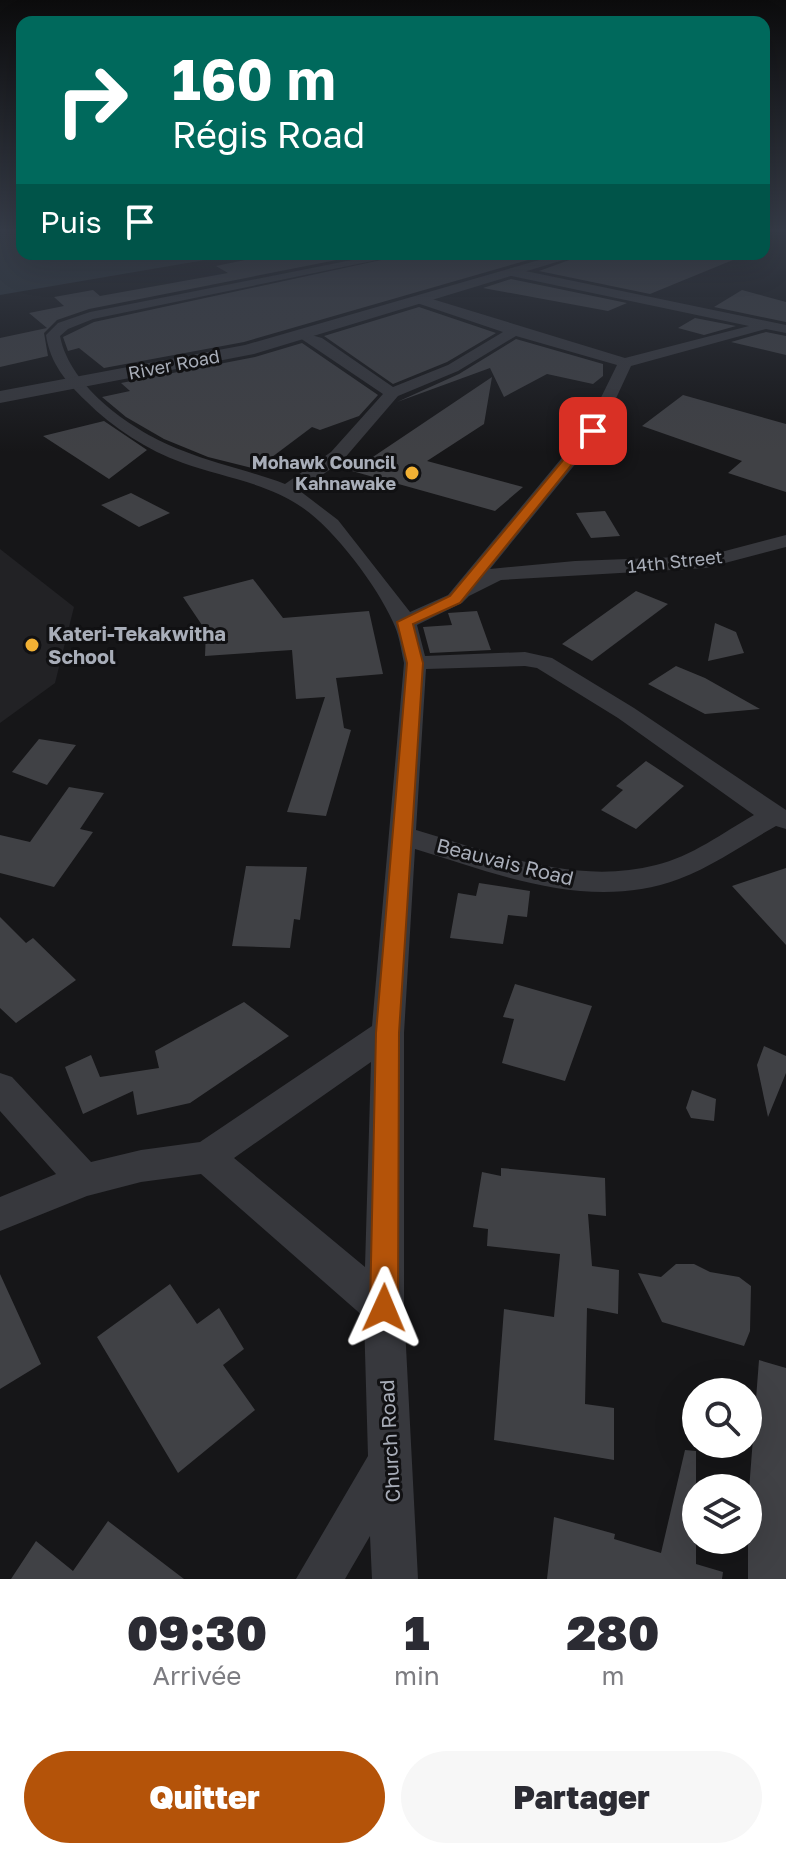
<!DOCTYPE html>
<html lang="fr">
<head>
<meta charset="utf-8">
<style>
	:root { --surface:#fff; --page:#f7f7f7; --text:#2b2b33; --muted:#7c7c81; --accent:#b45309 }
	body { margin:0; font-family:"Golos Text",sans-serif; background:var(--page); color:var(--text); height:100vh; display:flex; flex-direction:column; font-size:30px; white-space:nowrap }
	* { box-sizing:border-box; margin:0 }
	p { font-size:26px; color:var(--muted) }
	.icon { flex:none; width:44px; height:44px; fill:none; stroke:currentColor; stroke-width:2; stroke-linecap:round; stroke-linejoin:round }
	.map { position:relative; height:1579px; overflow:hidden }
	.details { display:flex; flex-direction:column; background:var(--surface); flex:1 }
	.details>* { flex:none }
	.guide { position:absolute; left:16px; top:16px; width:754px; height:244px; border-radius:16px; box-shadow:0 8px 32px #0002; background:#00695c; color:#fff; overflow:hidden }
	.controls { position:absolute; left:682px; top:1378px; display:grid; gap:16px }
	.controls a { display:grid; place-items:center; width:80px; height:80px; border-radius:50%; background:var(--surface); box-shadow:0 8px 32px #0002; font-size:40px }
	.pin { position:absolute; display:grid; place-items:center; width:68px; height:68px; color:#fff; margin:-34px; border-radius:16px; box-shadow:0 4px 12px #0006 }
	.me { position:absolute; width:88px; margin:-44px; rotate:1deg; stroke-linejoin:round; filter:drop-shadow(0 0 6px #0008) }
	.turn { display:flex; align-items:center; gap:28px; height:168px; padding:0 24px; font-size:36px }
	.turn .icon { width:104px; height:104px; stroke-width:2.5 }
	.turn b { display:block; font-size:56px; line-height:68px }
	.then { display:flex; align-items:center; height:76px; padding:0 24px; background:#0003; gap:16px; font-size:30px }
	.eta { display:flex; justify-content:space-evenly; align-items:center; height:136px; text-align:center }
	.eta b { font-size:48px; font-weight:800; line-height:56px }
	.action { display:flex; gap:16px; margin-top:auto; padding:16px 24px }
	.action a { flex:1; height:92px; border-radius:48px; background:var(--accent); color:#fff; font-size:32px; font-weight:800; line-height:92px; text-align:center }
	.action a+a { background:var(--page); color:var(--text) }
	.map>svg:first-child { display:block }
	.built { fill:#222225 }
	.water { fill:#2c353c }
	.building { fill:#404145 }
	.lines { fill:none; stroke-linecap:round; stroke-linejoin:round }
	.minor { fill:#37383d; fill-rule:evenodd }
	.tertiary { fill:#37383d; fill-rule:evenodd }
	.route { fill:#b45309; stroke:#753606; stroke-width:2 }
	.poi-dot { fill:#f2b134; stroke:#111113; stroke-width:3 }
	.labels { text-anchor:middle; stroke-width:6; stroke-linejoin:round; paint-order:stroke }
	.far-street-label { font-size:18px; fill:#a8adb8; stroke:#111113 }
	.far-poi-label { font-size:18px; font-weight:bold; fill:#a8adb8; stroke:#111113; text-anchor:end }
	.poi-label { font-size:20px; font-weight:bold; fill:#a8adb8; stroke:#111113; text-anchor:start }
	.street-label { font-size:20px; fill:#a8adb8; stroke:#111113 }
</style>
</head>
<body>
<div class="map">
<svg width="786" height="1579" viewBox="0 0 786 1579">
	<rect width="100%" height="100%" fill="#161618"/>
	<path class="built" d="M0 549 74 607 55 683 0 723Z"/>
	<path class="water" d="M0 231H22V254H240L0 295Z"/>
	<path class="building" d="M274 254H367L89 309 57 320 44 333 48 356 0 367V338L47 328 29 313 64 306 54 297 93 290 100 296 228 273 216 266Z
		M409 254H549L244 342 104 368 79 348 68 351 63 337 94 322Z
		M586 254H745V255L650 294 539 271Z
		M511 279 627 303 608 311 483 288Z
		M742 290 786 302V322L714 307Z
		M419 307 496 333 447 362 393 384 324 336Z
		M695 318 736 326 704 335 678 328Z
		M766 332 786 336V355L731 342Z
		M516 339 603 364V376L593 384 547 374 504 397 490 368 397 402 459 374Z
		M302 343 378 395 359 416 320 430 312 427 256 469 208 457 164 439 126 417 102 397 130 391 121 383 255 357Z
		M492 377 484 424 427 461 523 487 495 511 352 471Z
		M683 395 786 424V492L728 473 742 461 642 426Z
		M104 421 147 450 109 479 43 436Z
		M131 493 170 513 139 527 101 505Z
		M605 511 620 536 591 538 576 513Z
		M253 579 283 618 369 611 383 674 336 678 344 728 351 730 326 816 287 812 325 697 296 699 292 650 205 656 206 631 183 597Z
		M636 591 668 604 592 661 562 644Z
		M477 611 491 650 430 653 423 627 452 625 448 613Z
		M715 623 736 632 744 653 708 661Z
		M676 666 705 678 760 709 705 714 648 684Z
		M39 739 76 745 47 785 12 772Z
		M646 761 684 786 636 829 601 810 623 790 616 786Z
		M69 787 104 793 80 829 93 832 54 887 0 873V835L30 842Z
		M246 866 307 867 300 920 294 919 290 948 232 946Z
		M786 868V945L732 886Z
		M479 883 530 891 527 917 508 915 503 944 450 938 458 893 476 896Z
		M0 917 26 943 33 938 76 980 16 1023 0 1008Z
		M515 984 592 1006 565 1081 502 1063 514 1019 503 1017Z
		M244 1002 289 1036 190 1103 137 1115 133 1091 83 1114 65 1067 91 1055 100 1077 159 1068 155 1051Z
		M764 1046 786 1056V1073L768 1117 757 1065Z
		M692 1090 716 1099 714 1121 691 1118 686 1108Z
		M501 1168 605 1178 606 1216 588 1214 592 1266 619 1270 618 1314 587 1308 585 1404 614 1408V1460L494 1440 504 1309 554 1317 560 1254 487 1246 488 1229 473 1227 482 1172 501 1176Z
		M676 1264H694L710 1272 739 1277 751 1286 750 1331 744 1346 662 1322 638 1273 661 1277Z
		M0 1274 41 1364 0 1389Z
		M170 1284 197 1324 219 1308 244 1349 223 1365 255 1410 178 1473 97 1337Z
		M759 1360 786 1368V1579H748V1503Z
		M685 1450 696 1451V1564L723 1572 722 1579H547L554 1517 615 1534 614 1539 661 1553Z
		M108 1521 184 1579H11L36 1541 73 1571Z"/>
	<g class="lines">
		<path class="minor" d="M382 254H406L93 319 68 329 60 336C70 388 134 432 181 450 215 464 251 471 285 484L331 452 383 394 300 338V332L322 338 393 387 448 365 503 332 414 302 412 299 419 295 625 358 749 326 507 275 505 272 511 268 786 325V333L766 329 631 366 599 435 490 569 575 561 706 556 786 535V547L706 568 501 580 469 596 462 603 417 625 425 656 525 652 552 658 634 708 786 810V829L776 826C744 844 713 866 679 879 591 912 500 875 415 849L404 1033V1308L418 1579H372L370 1536 345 1579H296L368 1456 364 1317 201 1174 141 1182 87 1196 0 1231V1197L56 1174 0 1111V1073L12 1077 91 1162 141 1150 200 1142 372 1026 404 663C401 649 399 634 393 622 377 586 335 530 303 508 268 483 222 477 183 463 147 450 113 428 86 401 66 382 50 363 46 335L58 323 90 312ZM516 336 617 365 585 430 448 595 410 612 338 520 300 491 343 460 398 396 458 371ZM525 666 537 668 618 718 754 815C724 832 691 857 656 865 576 886 493 853 416 830L426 669ZM371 1062 365 1267 234 1158Z"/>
		<path class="tertiary" d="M560 254H583L254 354 0 403V391L245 345Z"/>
	</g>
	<linearGradient id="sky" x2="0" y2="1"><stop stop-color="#0c0c0d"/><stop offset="0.51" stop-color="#363c48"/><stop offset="1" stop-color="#363c48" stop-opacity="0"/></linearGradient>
	<rect width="786" height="452" fill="url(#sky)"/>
	<path class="route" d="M589 429 599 431 460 603 413 624 423 663 399 1033 398 1308 394 1318 384 1322 374 1318 370 1308 376 1033 407 663 397 622 450 596Z"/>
	<g class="poi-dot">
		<circle cx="412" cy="473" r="8"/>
		<circle cx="32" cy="645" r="8"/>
	</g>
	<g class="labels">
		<g class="far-street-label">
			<text transform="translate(174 365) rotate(-11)" y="6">River Road</text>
			<text transform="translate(675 562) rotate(-6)" y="6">14th Street</text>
		</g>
		<g class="far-poi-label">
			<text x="396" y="469">Mohawk Council<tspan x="396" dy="21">Kahnawake</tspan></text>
		</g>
		<g class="poi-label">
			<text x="48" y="641">Kateri-Tekakwitha<tspan x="48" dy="23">School</tspan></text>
		</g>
		<g class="street-label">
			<text transform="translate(505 862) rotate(14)" y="7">Beauvais Road</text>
			<text transform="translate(390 1441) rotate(-93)" y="7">Church Road</text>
		</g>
	</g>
</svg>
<div class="controls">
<a><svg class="icon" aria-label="search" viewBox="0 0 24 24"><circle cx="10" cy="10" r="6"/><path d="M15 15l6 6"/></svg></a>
<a><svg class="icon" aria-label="layers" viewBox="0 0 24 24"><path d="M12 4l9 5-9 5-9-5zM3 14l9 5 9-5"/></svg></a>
</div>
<div class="pin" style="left:593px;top:431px;background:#d93025"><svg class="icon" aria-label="arrive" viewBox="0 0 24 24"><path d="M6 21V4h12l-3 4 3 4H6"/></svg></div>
<svg class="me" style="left:384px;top:1308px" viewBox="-20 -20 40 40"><path d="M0-17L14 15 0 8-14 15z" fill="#b45309" stroke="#fff" stroke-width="4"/></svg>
<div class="guide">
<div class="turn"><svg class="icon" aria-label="right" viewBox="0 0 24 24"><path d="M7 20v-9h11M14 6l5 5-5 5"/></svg><div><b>160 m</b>Régis Road</div></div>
<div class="then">Puis<svg class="icon" aria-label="arrive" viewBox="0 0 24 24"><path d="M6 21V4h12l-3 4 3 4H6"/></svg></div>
</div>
</div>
<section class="details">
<div class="eta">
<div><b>09:30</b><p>Arrivée</p></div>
<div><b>1</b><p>min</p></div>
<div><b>280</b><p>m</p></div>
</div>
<div class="action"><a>Quitter</a><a>Partager</a></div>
</section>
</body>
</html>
